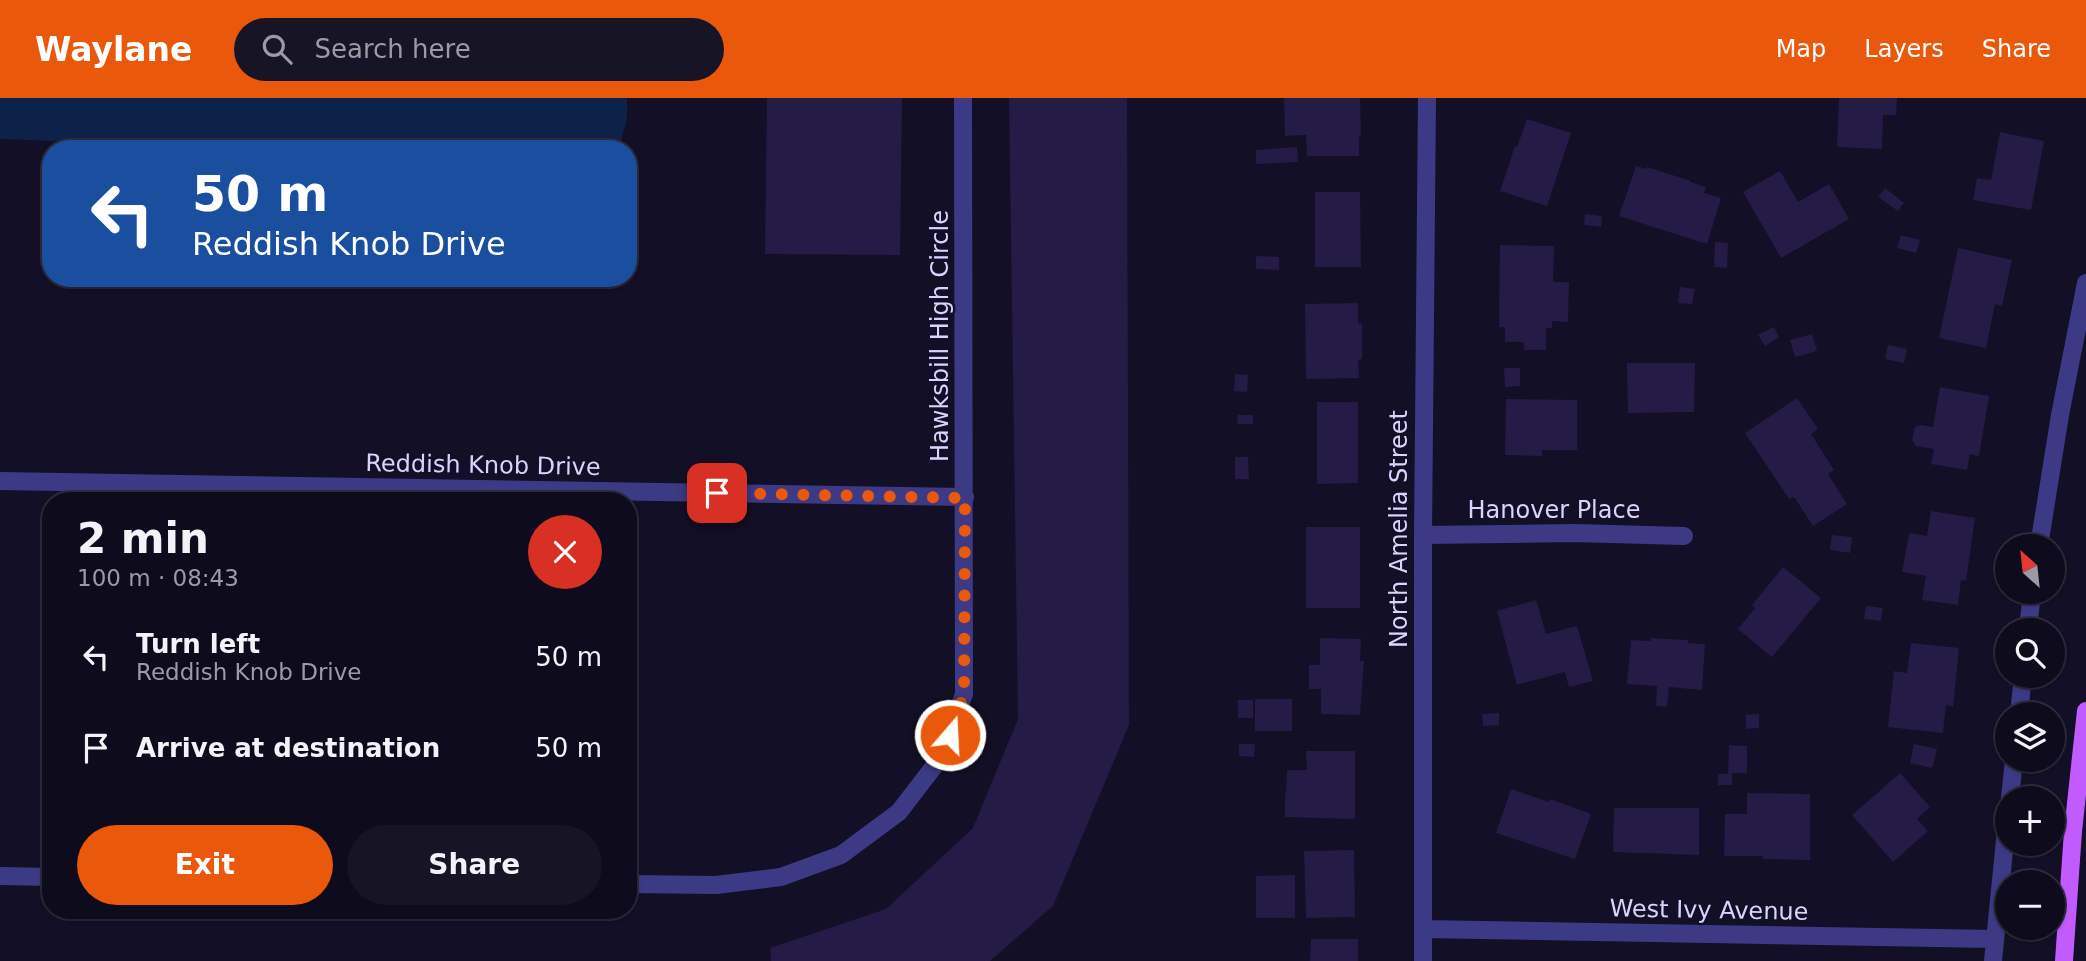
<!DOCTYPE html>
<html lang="en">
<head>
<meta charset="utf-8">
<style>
	:root { --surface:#0e0b1c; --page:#171425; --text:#f1f3f6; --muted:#9b9ba3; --line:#2e2b3b; --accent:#ea580c }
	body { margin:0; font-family:"DejaVu Sans",sans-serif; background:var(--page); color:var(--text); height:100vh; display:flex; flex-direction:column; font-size:26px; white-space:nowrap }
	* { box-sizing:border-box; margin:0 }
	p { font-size:23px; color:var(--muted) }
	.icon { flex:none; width:38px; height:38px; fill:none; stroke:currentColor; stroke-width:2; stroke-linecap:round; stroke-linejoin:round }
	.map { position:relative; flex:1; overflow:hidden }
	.panel { position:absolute; left:42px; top:394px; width:595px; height:427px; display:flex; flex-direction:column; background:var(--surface); border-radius:28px; box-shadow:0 2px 5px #0004,0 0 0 2px var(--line) }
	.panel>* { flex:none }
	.hud { position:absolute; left:42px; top:42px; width:595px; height:147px; border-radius:28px; box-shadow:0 2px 5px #0004,0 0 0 2px var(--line); background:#1a4fa0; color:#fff; overflow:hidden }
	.needle { width:46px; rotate:333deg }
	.buttons { position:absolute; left:1995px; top:436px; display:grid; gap:14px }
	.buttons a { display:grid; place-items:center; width:70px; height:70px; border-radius:50%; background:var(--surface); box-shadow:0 2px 5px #0004,0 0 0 2px var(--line); font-size:35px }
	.pin { position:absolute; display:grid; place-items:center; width:60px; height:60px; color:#fff; margin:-30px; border-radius:14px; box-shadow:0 4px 10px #0006 }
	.me { position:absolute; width:77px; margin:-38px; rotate:19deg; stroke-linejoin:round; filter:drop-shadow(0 0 5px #0008) }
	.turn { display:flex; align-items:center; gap:24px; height:147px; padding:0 35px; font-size:32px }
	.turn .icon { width:91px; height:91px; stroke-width:2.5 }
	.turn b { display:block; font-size:49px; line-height:60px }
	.round { display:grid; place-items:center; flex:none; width:74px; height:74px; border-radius:37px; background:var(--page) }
	.summary { display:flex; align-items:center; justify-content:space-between; height:119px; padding:0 35px }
	h1 { font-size:42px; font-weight:700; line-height:52px }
	.primary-button { display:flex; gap:14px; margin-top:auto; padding:14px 35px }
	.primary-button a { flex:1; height:80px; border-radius:42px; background:var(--accent); color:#fff; font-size:28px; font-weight:700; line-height:80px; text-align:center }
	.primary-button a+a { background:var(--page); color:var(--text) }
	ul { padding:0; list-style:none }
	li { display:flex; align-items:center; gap:21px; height:91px; padding:0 35px }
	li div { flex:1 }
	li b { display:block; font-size:26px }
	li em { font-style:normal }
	header { display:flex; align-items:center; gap:42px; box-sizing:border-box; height:98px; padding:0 35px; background:var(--accent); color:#fff }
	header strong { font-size:33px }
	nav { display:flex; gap:38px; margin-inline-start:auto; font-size:24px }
	.search { width:490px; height:63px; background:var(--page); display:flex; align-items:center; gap:18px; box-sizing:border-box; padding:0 24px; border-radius:38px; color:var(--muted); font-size:26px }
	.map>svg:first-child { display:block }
	.water { fill:#0c2248 }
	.building { fill:#241b47 }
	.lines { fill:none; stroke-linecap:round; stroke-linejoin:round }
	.street { stroke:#3d3a85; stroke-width:18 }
	.primary { stroke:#c25bff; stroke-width:18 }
	.route { stroke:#ea580c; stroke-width:12; stroke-dasharray:0 21.6 }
	.labels { text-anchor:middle; stroke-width:5; stroke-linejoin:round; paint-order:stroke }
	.street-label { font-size:24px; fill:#d9d4ff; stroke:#130f26 }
</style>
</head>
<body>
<header>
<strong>Waylane</strong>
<div class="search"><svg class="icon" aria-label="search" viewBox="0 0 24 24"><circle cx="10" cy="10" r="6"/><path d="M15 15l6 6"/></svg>Search here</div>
<nav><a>Map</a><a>Layers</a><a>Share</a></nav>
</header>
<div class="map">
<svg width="2086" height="863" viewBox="0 0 2086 863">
	<rect width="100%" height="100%" fill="#130f26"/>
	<path class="water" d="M0 0H627V20L620 47 614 51H252L2 41 0 40Z"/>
	<path class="building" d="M767 0H902L900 157 765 156Z
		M1009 0H1127L1129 627 1053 808 990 863H771L770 850 886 811 973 730 1018 621Z
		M1284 0H1360L1361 38 1359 39V58H1307L1306 37 1285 38Z
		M1839 0H1897L1896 17H1883L1882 51 1837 49Z
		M1527 21 1571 35 1547 108 1500 93 1515 48 1517 49Z
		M2000 34 2044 43 2031 112 1973 102 1977 80 1991 82Z
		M1297 49 1298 64 1256 66V52Z
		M1636 68 1646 71 1647 69 1691 83 1690 84 1706 89 1704 95 1721 100 1707 146 1619 118Z
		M1780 73 1798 104 1829 86 1849 121 1781 160 1743 94Z
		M1885 90 1904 105 1898 113 1878 99Z
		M1315 94H1360L1361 169H1315Z
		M1585 116 1602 118 1601 129 1584 127Z
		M1901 137 1920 142 1916 155 1897 150Z
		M1715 144 1728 145 1727 170 1714 169Z
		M1500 147 1554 148 1553 184H1569L1568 224 1552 223V230H1546V252H1524V244H1505V229H1499Z
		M1958 150 2012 162 2002 208 1995 206 1986 250 1939 240Z
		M1256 158 1279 159V172L1256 171Z
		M1680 189 1695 191 1692 206 1678 205Z
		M1358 205V226L1362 225V261L1358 262 1359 280 1306 281 1305 206Z
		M1774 229 1779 239 1765 248 1758 237Z
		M1812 236 1817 253 1795 259 1790 242Z
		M1888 247 1907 251 1904 265 1885 261Z
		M1627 265H1695L1694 314 1628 315Z
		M1504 270H1520V288L1505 289Z
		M1235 276 1248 277 1247 294 1234 293Z
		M1940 289 1989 298 1979 358 1970 356 1967 372 1931 366 1934 351 1916 348 1912 342 1915 329 1921 327 1933 329Z
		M1797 300 1818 331 1811 336 1834 372 1828 376 1847 406 1813 428 1794 399 1789 401 1745 335Z
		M1506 301 1577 302V352H1542V358L1505 357Z
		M1317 304H1358V385L1317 386Z
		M1238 317H1253V326H1237Z
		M1235 359H1248L1249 381H1235Z
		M1931 413 1975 420 1966 483 1961 482 1958 507 1922 502 1926 478 1902 474 1909 435 1927 438Z
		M1306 429H1360V510H1306Z
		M1832 437 1852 439 1850 455 1830 452Z
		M1783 469 1821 500 1772 559 1738 531 1755 510 1752 507Z
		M1536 502 1546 536 1577 528 1593 583 1569 589 1565 574 1517 587 1497 513Z
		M1866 508 1883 510 1881 523 1864 521Z
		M1320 540 1361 541 1360 563H1364L1360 617 1321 616V591H1309V567H1320Z
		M1651 540 1688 542V545L1705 546 1702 592 1669 589 1667 609 1656 608 1657 588 1627 586 1631 542 1651 543Z
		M1911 545 1959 550 1953 609 1946 607 1943 635 1888 629 1894 573 1907 575Z
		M1255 601H1292V633H1255Z
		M1238 602H1253V620H1238Z
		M1499 615V627L1483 628 1482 616Z
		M1759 616V630L1746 631V617Z
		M1239 646H1255L1254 659 1239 658Z
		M1914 646 1937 651 1932 670 1910 665Z
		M1729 647 1747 648V675H1732V687H1718V676H1728Z
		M1306 653H1355V721L1285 719V695H1286L1287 672H1307Z
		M1900 675 1930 709 1917 721 1928 733 1893 764 1852 717Z
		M1511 691 1549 704 1550 701 1591 716 1575 761 1496 735Z
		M1747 695 1810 696V762L1763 761V758H1724L1725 716H1747Z
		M1614 710H1699V757L1613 754Z
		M1354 752 1355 819 1306 820 1304 753Z
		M1295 777V820H1256V778Z
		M1311 841H1358V863H1310Z"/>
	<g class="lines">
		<path class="street" d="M0 383 965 399
			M1423 437 1574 435 1684 438
			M2039 448 2060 317 2086 185
			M2028 532 2032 494
			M2019 616 2023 578
			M2010 700 2014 662
			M0 778 51 779
			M628 786 716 787 781 779 841 757 899 714 942 658 964 596 963 0
			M1423 831 1994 841
			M1423 863V437L1427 0
			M1993 863 2007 722"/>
		<path class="primary" d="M2064 863 2073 733 2086 613"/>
	</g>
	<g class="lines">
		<path class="route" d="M717 395 965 400 964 596 950 637"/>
	</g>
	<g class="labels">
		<g class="street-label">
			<text transform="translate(940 238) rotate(-90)" y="8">Hawksbill High Circle</text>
			<text transform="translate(483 367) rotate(1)" y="8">Reddish Knob Drive</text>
			<text x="1554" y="420">Hanover Place</text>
			<text transform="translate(1399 431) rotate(-90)" y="8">North Amelia Street</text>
			<text transform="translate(1709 812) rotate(1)" y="8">West Ivy Avenue</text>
		</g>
	</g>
</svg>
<div class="buttons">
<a><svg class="needle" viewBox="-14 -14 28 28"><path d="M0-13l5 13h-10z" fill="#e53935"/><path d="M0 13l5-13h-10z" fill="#9b9ba3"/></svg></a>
<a><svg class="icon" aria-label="search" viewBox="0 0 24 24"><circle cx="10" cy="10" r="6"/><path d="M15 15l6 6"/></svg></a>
<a><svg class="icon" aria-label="layers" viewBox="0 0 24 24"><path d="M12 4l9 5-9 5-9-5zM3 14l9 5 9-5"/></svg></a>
<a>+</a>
<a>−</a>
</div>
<div class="pin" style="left:717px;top:395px;background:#d93025"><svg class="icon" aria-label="arrive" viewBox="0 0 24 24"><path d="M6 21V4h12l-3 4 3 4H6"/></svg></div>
<svg class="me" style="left:950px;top:637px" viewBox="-20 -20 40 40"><circle r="17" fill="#ea580c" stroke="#fff" stroke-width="3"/><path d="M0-11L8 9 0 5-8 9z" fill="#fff"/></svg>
<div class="hud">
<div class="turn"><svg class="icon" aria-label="left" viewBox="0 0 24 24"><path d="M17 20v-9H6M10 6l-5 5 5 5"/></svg><div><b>50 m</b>Reddish Knob Drive</div></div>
</div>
<section class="panel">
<div class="summary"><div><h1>2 min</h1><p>100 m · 08:43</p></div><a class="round" style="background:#d93025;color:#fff"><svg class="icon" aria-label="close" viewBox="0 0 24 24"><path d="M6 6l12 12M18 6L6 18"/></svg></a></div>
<ul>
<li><svg class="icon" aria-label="left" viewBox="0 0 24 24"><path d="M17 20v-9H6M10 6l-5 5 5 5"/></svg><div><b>Turn left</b><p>Reddish Knob Drive</p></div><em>50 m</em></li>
<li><svg class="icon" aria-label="arrive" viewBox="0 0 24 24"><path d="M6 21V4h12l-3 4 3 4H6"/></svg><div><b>Arrive at destination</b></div><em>50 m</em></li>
</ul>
<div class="primary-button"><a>Exit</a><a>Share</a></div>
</section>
</div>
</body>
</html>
